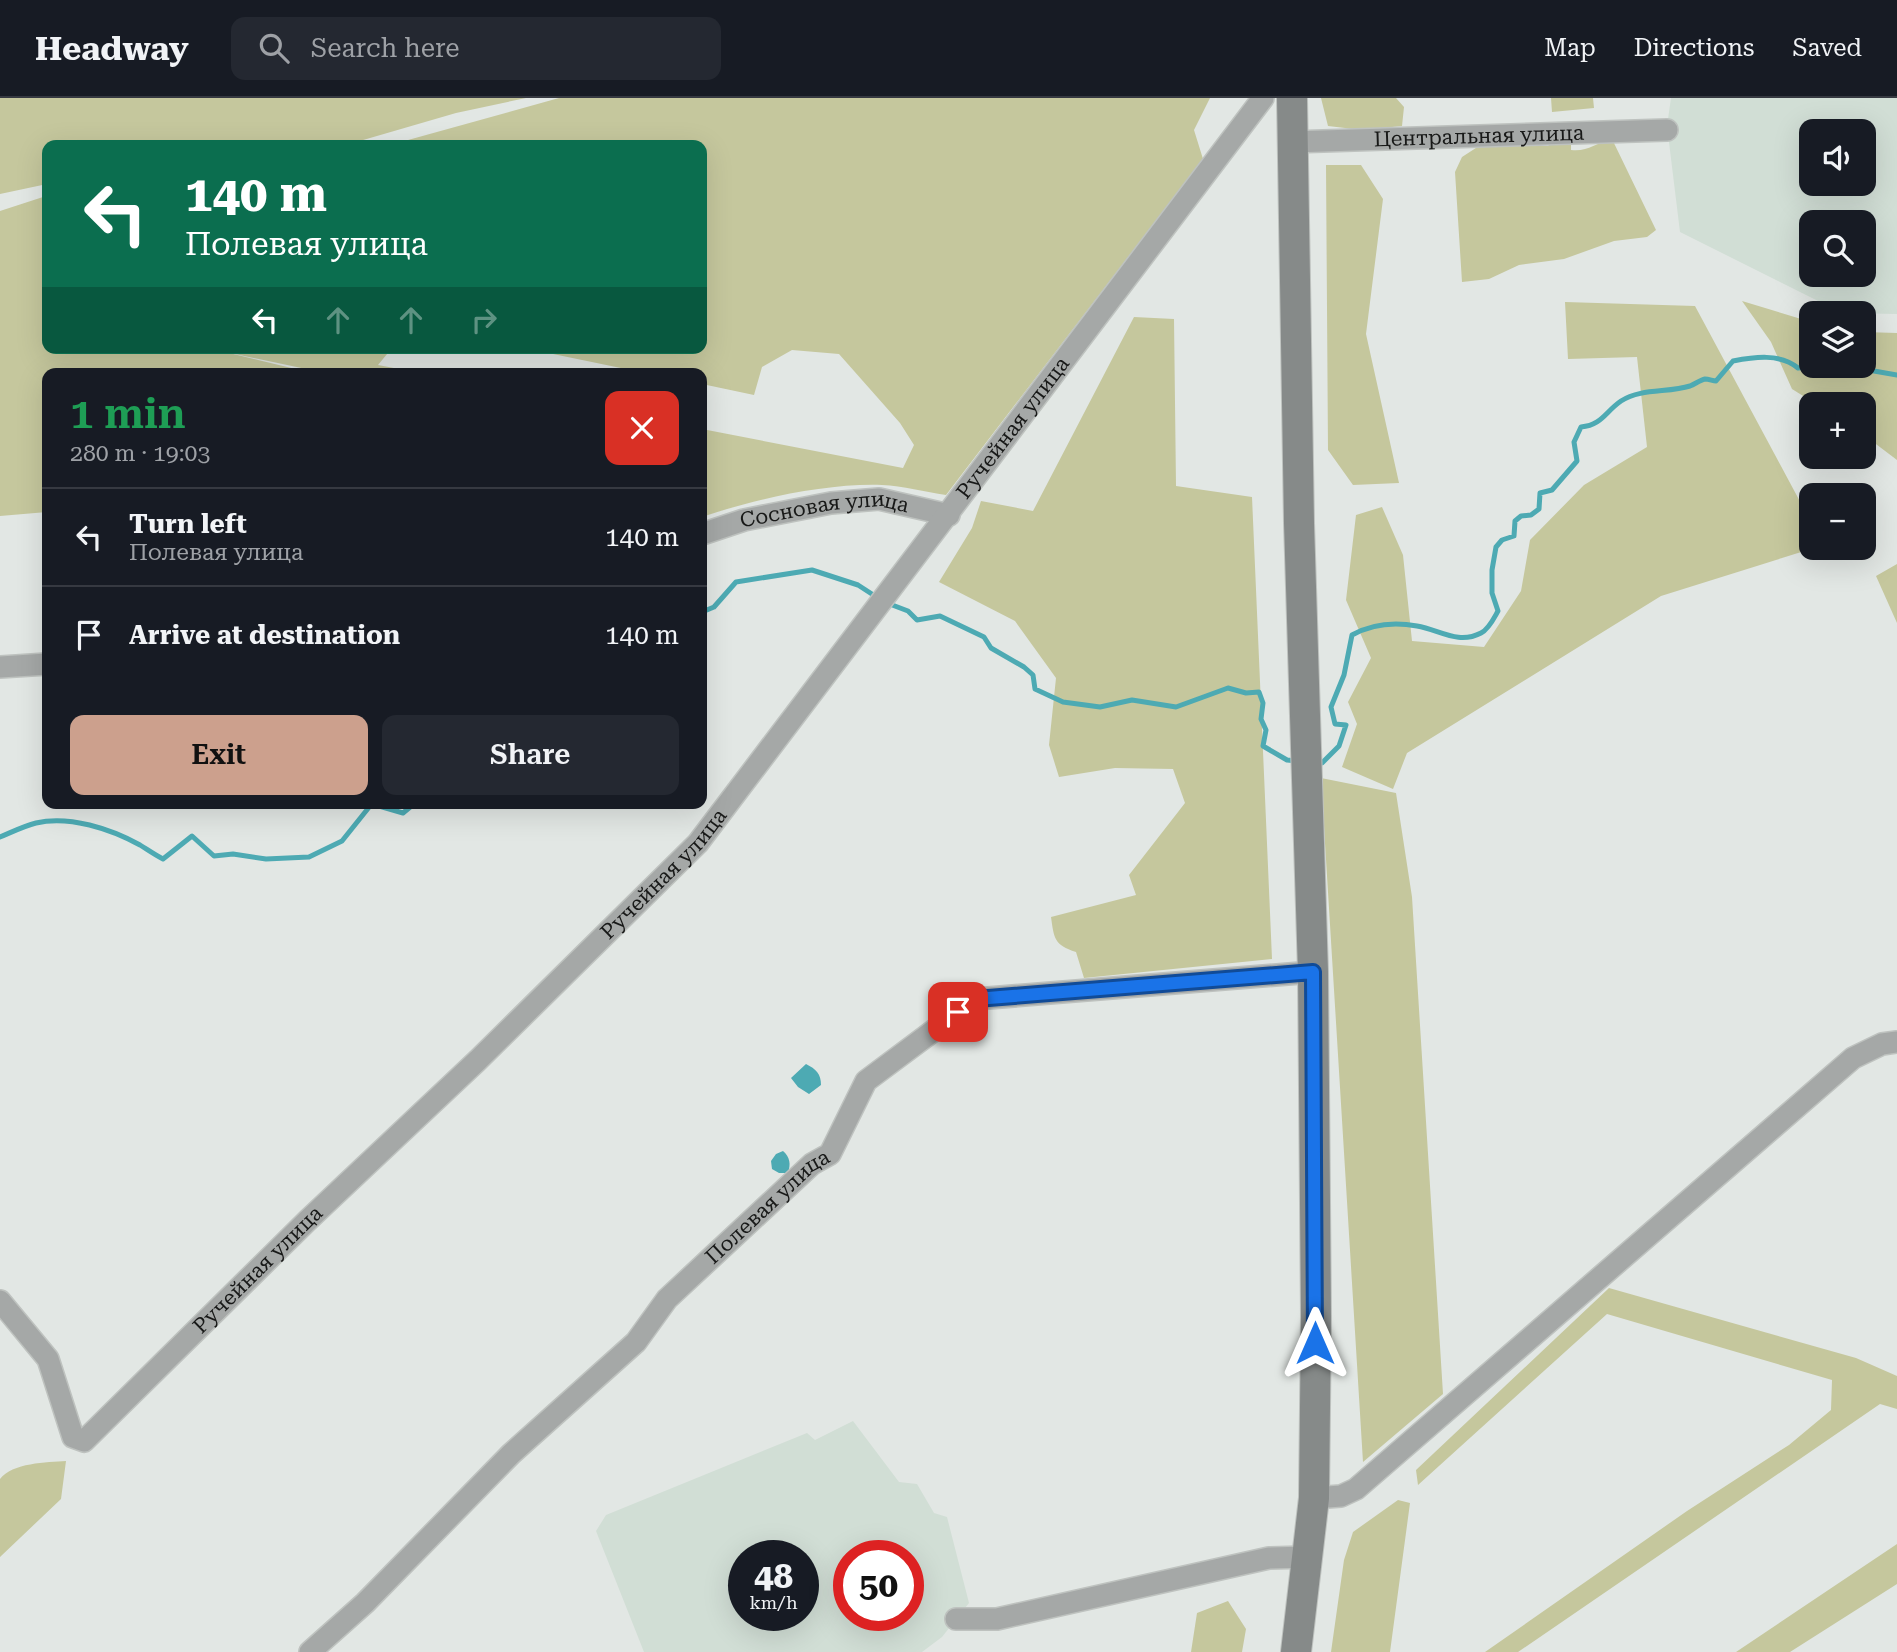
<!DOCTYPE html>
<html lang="en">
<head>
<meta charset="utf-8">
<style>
	:root { --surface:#171b24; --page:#242831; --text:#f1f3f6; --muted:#9ea1a6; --line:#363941; --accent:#cca08d }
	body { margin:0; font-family:"Roboto Serif",serif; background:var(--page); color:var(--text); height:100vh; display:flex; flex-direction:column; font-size:26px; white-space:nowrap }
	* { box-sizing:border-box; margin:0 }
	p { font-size:23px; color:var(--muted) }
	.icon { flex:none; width:38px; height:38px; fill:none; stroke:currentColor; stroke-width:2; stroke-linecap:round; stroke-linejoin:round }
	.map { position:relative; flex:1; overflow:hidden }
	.side { position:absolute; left:42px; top:270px; width:665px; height:441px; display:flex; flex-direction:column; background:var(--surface); border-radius:14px; box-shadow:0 7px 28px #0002 }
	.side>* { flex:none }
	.hud { position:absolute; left:42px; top:42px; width:665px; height:214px; border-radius:14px; box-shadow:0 7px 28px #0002; background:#0b6e4f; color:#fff; overflow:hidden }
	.controls { position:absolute; left:1799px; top:21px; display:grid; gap:14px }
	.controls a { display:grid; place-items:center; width:77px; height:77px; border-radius:14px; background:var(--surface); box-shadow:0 7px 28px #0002; font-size:35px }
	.speed { position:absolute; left:728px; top:1442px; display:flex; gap:14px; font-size:35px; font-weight:700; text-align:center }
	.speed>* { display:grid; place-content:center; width:91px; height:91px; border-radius:50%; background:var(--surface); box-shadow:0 7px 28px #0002; line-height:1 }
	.speed small { font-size:18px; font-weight:400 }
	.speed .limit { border:10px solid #d22; background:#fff; color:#111 }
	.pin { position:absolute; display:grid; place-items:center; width:60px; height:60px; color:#fff; margin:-30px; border-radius:14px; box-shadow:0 4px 10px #0006 }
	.me { position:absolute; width:77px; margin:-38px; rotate:0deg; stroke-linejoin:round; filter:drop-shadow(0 0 5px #0008) }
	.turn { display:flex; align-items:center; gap:24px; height:147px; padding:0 28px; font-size:32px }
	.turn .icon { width:91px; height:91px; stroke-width:2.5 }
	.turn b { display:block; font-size:49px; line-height:60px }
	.lanes { display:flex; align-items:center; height:66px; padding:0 28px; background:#0003; justify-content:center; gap:35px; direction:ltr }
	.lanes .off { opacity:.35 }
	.round { display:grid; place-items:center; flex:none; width:74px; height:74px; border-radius:14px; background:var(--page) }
	.summary { display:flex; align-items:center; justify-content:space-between; height:119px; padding:0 28px }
	h1 { font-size:42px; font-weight:600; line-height:52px; color:#1e9e55 }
	.cta { display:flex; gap:14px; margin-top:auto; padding:14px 28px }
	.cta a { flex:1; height:80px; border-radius:14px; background:var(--accent); color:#111; font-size:28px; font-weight:600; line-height:80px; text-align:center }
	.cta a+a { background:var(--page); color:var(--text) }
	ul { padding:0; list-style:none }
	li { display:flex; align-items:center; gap:21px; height:98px; padding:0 28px; border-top:2px solid var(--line) }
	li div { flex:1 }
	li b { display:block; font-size:26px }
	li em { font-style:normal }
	header { display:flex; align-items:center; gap:42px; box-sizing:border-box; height:98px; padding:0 35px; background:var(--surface); border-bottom:2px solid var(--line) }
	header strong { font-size:33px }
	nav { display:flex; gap:38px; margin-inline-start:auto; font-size:24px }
	.search { width:490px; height:63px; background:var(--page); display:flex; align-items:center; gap:18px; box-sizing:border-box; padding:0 24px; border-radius:14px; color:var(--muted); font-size:26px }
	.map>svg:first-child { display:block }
	.built { fill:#d1ded5; fill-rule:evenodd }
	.green { fill:#c5c79d }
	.water { fill:#4daab3 }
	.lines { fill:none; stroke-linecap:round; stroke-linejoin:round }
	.stream { stroke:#4daab3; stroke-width:5 }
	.minor-casing { stroke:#bec2bf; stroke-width:24 }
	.secondary-casing { stroke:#bec2bf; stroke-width:32 }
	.minor { stroke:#a5a8a7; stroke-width:21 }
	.secondary { stroke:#868a89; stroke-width:30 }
	.route-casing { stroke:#114b97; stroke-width:18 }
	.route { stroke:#1a73e8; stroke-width:12 }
	.labels { text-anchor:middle; stroke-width:5; stroke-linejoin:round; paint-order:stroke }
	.street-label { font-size:21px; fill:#181918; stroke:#e2e7e4 }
</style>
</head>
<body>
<header>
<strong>Headway</strong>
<div class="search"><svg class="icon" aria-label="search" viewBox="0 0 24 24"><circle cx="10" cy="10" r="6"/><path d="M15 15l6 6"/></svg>Search here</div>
<nav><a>Map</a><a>Directions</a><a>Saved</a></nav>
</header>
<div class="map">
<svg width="1897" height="1554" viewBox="0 0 1897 1554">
	<rect width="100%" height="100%" fill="#e2e7e4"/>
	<path class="built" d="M1671 0H1897V216L1842 215 1680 134 1667 28ZM1811 33H1864V86H1811ZM1811 124H1864V177H1811Z
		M853 1323 899 1384 917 1386 934 1415 947 1419 969 1505 942 1539 922 1554H644L596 1433 606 1417 807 1335 815 1342ZM744 1458H803V1517H744ZM849 1458H908V1517H849Z"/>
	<path class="green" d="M0 0H526L456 15 346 47H47V86L0 96Z
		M559 0H1210L1194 32 1203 61 946 397C925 394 903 388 882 387 827 385 754 401 702 419V331L903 370 914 347 900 325 839 256 792 252 762 269 754 297 702 286V275H645L524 250H702V47H390Z
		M1321 0H1396L1404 9 1402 28 1362 32 1328 28Z
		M1551 0H1593L1594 10 1552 14Z
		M1571 41V52C1588 54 1595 45 1612 41L1656 132 1647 139 1614 143 1564 161 1519 167 1489 181 1462 184 1455 74 1462 59 1479 48H1548L1554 42Z
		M1326 67H1361L1383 101 1366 236 1399 385 1353 387 1328 352Z
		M43 99H47V250H392L378 267 420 275H325L221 253 312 275H47V414L0 418V113Z
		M1742 203 1811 224V268H1864V234L1897 235V362L1864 337V306H1816L1792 291 1771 244Z
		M1565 204 1695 208 1811 424V450H1814L1661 498 1407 655 1393 691 1342 669 1357 626 1348 604 1371 560 1346 502 1356 417 1382 409 1403 457 1412 543 1484 549 1521 493 1530 442 1584 387 1647 349 1637 259 1568 261Z
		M1134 219 1174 221 1176 388 1252 399 1272 861 1084 880 1076 854C1054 847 1054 840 1051 819L1136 797 1129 777 1185 705 1173 671 1115 670 1059 679 1049 647 1056 580 1015 523 939 484 972 430 981 403 1033 413Z
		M1897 466V525L1876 478Z
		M1321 680 1396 695 1412 799 1443 1296 1363 1364Z
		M1609 1190 1856 1260 1897 1278V1311L1880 1306 1518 1554H1485L1687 1413 1789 1347 1831 1312 1832 1282 1607 1216 1418 1387 1416 1372Z
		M66 1363 61 1401 0 1459V1381C12 1365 47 1364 66 1363Z
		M1398 1402 1410 1405 1390 1554H1331L1344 1462 1353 1434Z
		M1897 1446V1486L1790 1554H1736Z
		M1228 1503 1246 1531 1242 1554H1191L1197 1515Z"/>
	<path class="water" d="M806 966C816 971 821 976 821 987L809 996 798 989 791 980Z
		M783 1053C790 1059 791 1066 788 1075H779L772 1071 771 1063 776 1056Z"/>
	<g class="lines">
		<path class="stream" d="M1863 268 1874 273 1897 277
			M887 505 908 513 917 522 940 518 984 539 991 550 1024 569 1033 577 1035 591 1063 604 1100 609 1132 602 1176 609 1228 590 1246 595 1259 594 1263 605 1261 621 1266 632 1263 648 1287 662 1297 663
			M702 514 714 509 736 484 812 472 858 487 878 500
			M1317 665H1322L1339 648 1346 627 1335 626 1331 609 1344 577 1352 537C1372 526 1395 524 1417 528 1440 532 1458 547 1481 535 1489 531 1494 520 1498 513L1492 495V472L1496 449 1502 442 1514 438 1515 423 1521 418 1531 417 1539 411 1540 395 1552 392 1577 363 1574 344 1581 329C1602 327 1605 314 1621 303 1641 290 1668 295 1690 288 1695 286 1700 282 1705 281 1709 281 1713 283 1716 283L1733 263C1754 259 1780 255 1798 270L1818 268
			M0 739C12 734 24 728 36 725 69 717 111 731 140 747 148 752 155 757 163 761L192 738 214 758 233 756 266 761 309 759 342 743 370 708H379L403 715 415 705"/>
		<g class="minor-casing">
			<g id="minor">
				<path id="s1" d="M1292 44 1667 32"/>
				<path id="s2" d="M702 436 744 422 831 405 879 401 949 417"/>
				<path d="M0 569 47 566"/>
				<path id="s3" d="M0 1203 48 1261 73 1339 84 1343 307 1123 478 962 698 745 1263 0"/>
				<path d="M1314 1400 1341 1398 1356 1391 1853 960 1882 946 1897 944"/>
				<path d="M956 1521H997L1269 1460 1307 1459"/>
				<path id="s4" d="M310 1554 365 1505 511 1356 636 1244 667 1201 812 1066 830 1056 866 983 976 901 1313 874"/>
			</g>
		</g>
		<g class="secondary-casing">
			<path id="secondary" d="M1292 0 1299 425 1313 874 1316 1219 1314 1400 1296 1554"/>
		</g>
		<use href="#minor" class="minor"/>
		<use href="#secondary" class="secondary"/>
	</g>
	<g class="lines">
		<g class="route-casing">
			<path id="route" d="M958 914 976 901 1313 874 1315 1245"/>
		</g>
		<use href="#route" class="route"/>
	</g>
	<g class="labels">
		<g class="street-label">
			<text dy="7" stroke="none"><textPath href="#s1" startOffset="187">Центральная улица</textPath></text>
			<text dy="7" stroke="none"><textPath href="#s3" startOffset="1547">Ручейная улица</textPath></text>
			<text dy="7" stroke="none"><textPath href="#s2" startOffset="126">Сосновая улица</textPath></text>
			<text dy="7" stroke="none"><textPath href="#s3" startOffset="980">Ручейная улица</textPath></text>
			<text dy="7" stroke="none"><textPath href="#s4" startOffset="640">Полевая улица</textPath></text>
			<text dy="7" stroke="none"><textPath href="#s3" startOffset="413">Ручейная улица</textPath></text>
		</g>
	</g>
</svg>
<div class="controls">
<a><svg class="icon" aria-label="sound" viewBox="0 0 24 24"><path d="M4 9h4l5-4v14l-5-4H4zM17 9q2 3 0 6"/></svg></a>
<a><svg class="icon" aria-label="search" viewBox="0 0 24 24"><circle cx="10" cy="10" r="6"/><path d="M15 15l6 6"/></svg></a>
<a><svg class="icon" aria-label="layers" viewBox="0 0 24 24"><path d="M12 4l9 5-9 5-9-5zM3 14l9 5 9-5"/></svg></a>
<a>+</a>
<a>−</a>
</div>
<div class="speed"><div>48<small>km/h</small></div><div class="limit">50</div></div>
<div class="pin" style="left:958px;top:914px;background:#d93025"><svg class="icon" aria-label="arrive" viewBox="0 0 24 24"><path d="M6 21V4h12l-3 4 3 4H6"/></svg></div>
<svg class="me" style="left:1315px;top:1245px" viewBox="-20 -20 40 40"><path d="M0-17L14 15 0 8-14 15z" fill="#1a73e8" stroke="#fff" stroke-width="4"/></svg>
<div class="hud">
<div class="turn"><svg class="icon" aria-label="left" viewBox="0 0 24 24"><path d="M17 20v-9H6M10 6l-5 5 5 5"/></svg><div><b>140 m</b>Полевая улица</div></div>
<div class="lanes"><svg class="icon" aria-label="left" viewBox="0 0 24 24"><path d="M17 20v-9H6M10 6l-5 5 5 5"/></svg><svg class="icon off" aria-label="ahead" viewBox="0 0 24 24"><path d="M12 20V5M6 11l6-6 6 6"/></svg><svg class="icon off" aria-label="ahead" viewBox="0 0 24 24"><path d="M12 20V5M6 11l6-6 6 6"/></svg><svg class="icon off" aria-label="right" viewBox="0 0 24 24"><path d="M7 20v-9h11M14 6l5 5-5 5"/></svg></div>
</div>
<section class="side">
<div class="summary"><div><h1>1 min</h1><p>280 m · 19:03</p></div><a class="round" style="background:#d93025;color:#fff"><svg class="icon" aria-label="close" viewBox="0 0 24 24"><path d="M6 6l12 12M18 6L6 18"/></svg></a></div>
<ul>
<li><svg class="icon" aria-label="left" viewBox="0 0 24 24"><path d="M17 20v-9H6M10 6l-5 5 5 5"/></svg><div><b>Turn left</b><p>Полевая улица</p></div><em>140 m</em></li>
<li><svg class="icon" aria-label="arrive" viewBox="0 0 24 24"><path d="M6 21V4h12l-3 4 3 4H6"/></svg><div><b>Arrive at destination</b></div><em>140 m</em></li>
</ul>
<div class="cta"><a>Exit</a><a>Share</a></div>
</section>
</div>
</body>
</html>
